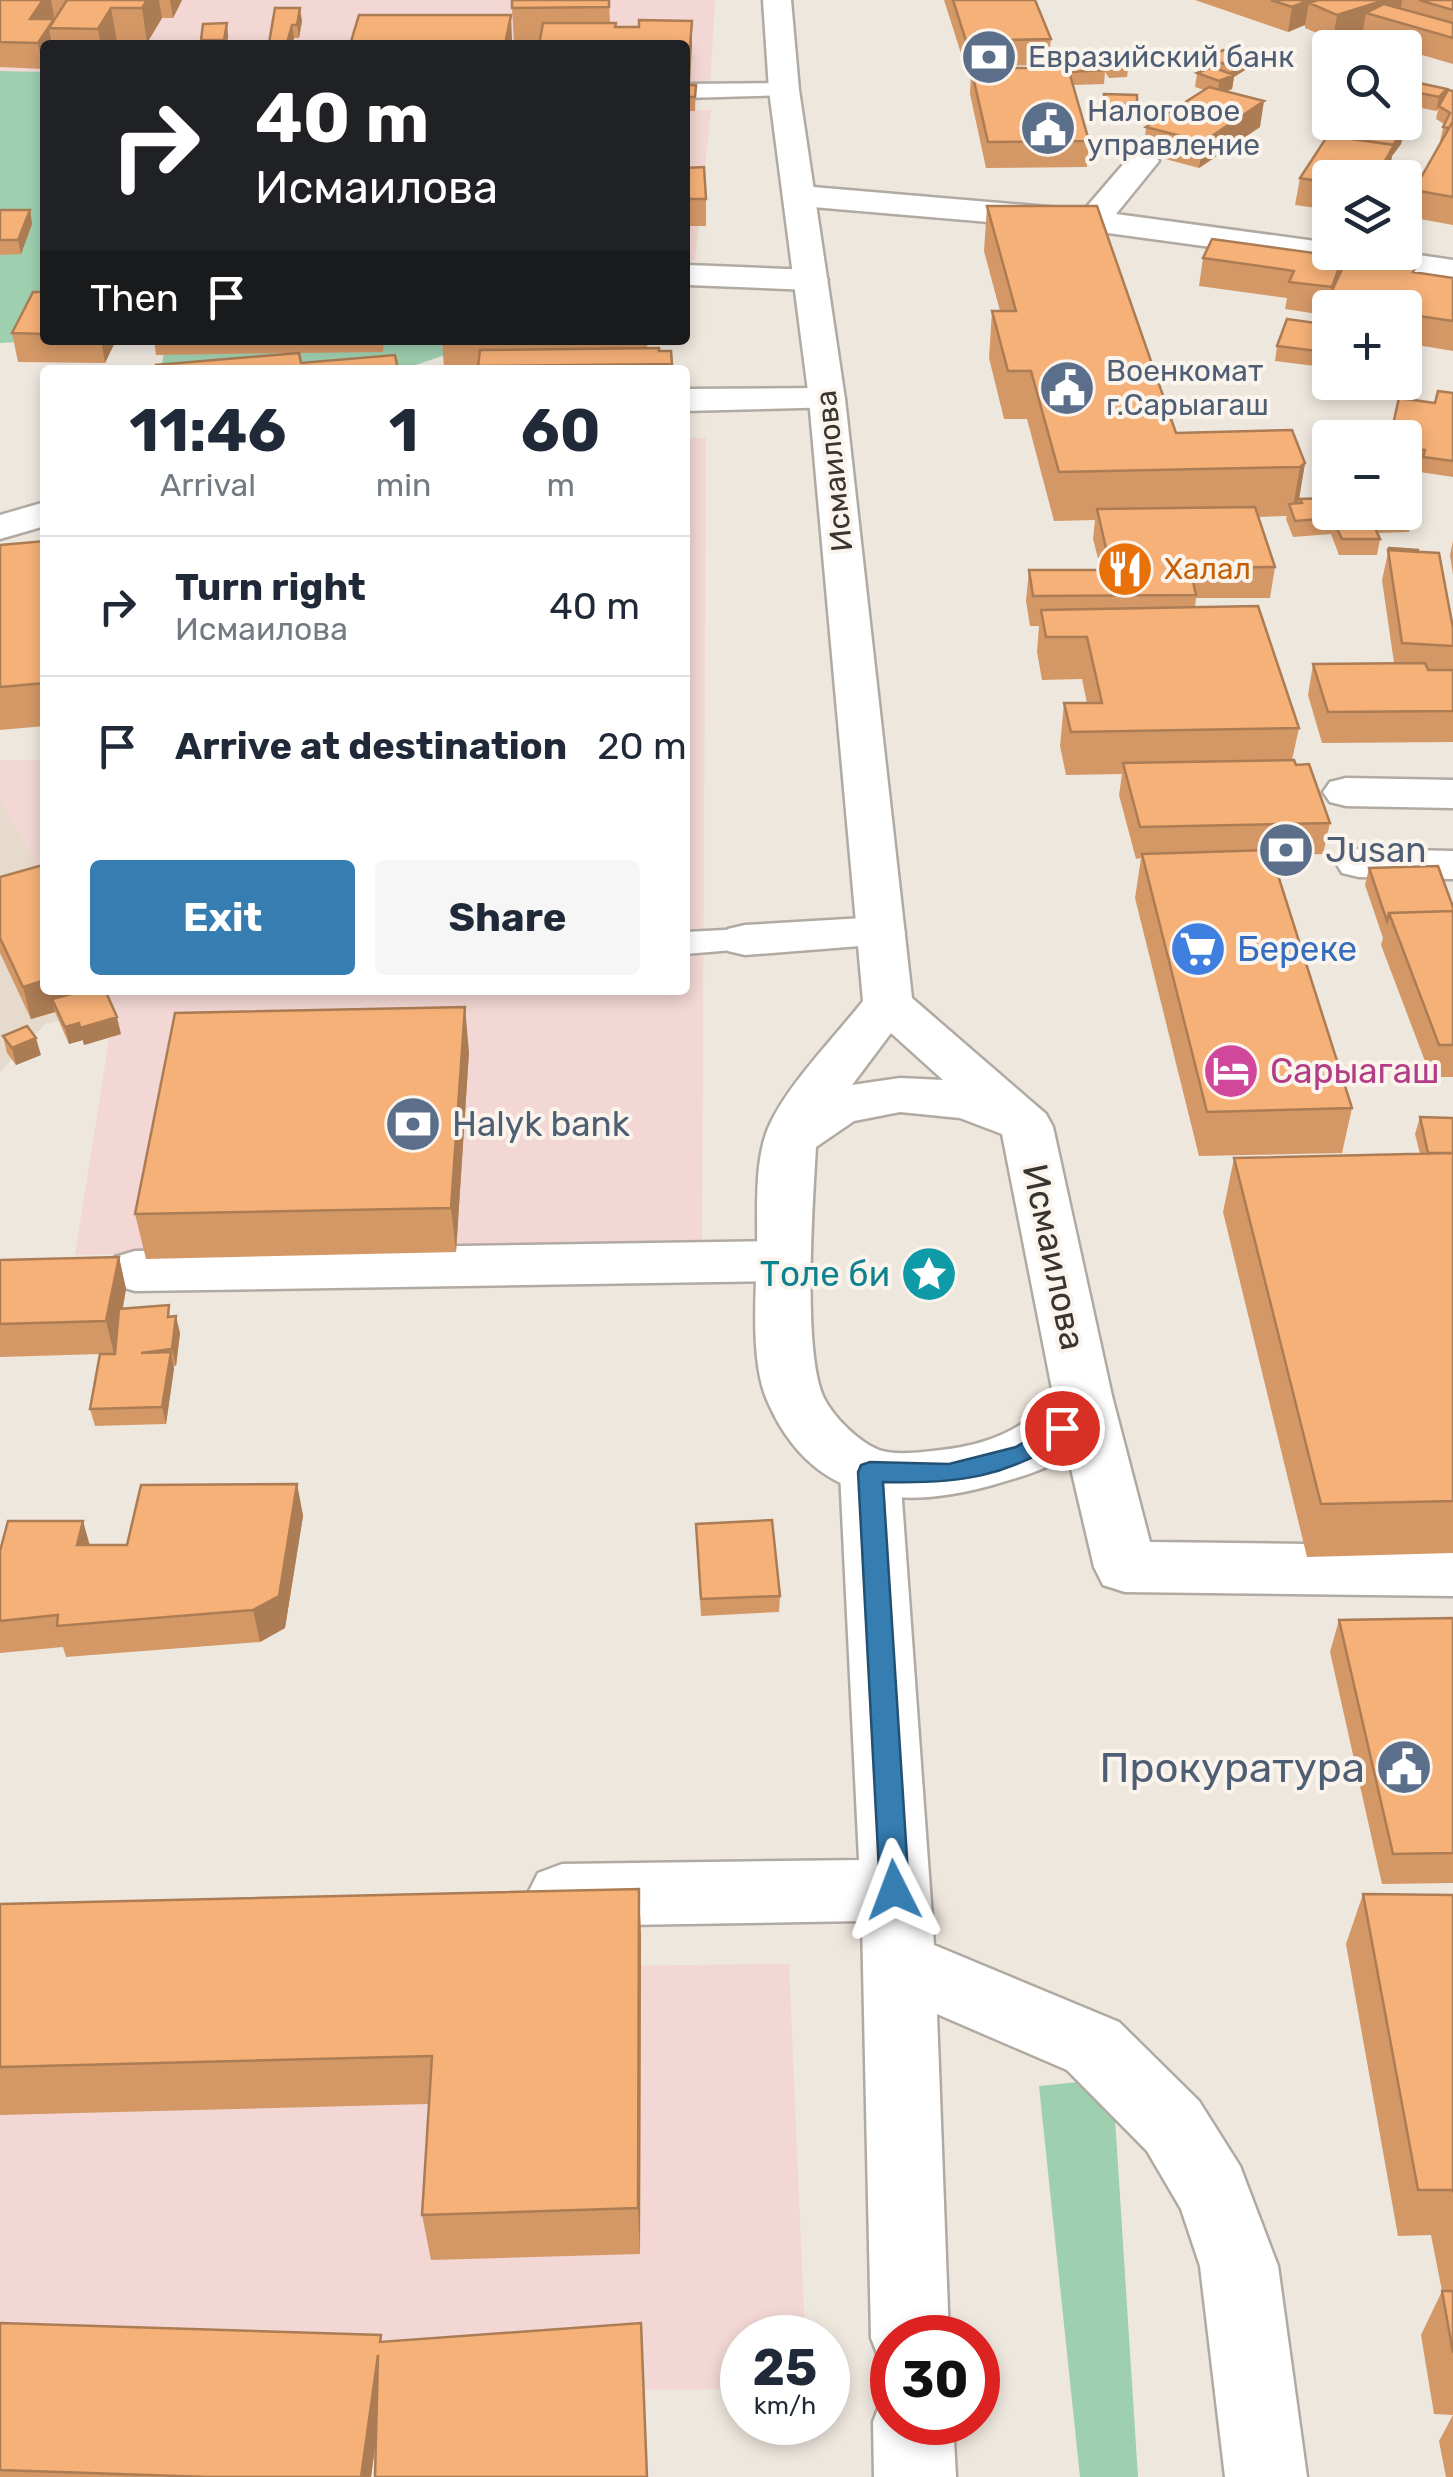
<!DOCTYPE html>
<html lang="en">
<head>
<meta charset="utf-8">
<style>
	:root { --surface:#fff; --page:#f6f6f7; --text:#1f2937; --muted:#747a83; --line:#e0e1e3; --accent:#367db2 }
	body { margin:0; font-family:Rubik,sans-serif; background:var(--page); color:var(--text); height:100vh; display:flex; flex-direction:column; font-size:38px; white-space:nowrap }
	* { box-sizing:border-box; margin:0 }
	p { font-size:32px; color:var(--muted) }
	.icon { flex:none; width:55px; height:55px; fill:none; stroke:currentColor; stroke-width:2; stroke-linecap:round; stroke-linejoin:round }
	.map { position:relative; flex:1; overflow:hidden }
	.drawer { position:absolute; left:40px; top:365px; width:650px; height:630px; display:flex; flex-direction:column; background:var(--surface); border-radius:10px; box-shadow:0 5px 15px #0003 }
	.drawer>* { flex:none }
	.top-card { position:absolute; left:40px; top:40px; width:650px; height:305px; border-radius:10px; box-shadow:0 5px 15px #0003; background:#202124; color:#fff; overflow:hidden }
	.controls { position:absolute; left:1312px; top:30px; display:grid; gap:20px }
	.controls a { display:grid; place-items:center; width:110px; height:110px; border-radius:10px; background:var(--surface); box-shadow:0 5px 15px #0003; font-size:50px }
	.speed { position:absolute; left:720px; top:2315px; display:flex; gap:20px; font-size:50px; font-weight:700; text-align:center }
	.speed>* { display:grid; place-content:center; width:130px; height:130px; border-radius:50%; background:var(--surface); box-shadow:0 5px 15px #0003; line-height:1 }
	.speed small { font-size:25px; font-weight:400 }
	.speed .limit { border:15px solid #d22; background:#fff; color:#111 }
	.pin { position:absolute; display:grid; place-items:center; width:85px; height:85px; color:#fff; margin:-42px; border:5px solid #fff; border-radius:50%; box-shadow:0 2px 10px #0007 }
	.me { position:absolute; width:110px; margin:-55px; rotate:357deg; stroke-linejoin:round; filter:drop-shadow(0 0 8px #0008) }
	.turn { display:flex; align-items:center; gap:35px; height:210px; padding:0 50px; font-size:45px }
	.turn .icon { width:130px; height:130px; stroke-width:2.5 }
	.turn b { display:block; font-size:70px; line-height:85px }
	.then { display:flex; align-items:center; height:95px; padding:0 50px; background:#0003; gap:20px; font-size:38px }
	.eta { display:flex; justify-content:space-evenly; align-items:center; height:170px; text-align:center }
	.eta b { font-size:60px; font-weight:700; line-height:70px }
	.cta { display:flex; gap:20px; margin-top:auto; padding:20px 50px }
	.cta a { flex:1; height:115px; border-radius:10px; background:var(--accent); color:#fff; font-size:40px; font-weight:700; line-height:115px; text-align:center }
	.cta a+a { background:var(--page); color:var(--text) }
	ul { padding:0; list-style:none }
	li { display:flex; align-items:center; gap:30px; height:140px; padding:0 50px; border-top:2px solid var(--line) }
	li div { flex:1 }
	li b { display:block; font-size:38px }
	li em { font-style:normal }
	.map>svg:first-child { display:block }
	.commercial { fill:#f2d7d4 }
	.built { fill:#e5dacb }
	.green { fill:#9ecfaf }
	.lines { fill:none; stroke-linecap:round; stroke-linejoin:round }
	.service-casing { stroke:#b1aaa2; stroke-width:5 }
	.minor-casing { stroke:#b1aaa2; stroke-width:5 }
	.tertiary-casing { stroke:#b1aaa2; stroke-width:5 }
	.service { fill:#fff; fill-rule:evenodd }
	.minor { fill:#fff; fill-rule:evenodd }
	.tertiary { fill:#fff; fill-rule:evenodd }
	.wall { fill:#d49867 }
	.shaded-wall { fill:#ac7c54 }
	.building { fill:#f6b178; stroke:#ac7c54; stroke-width:2.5 }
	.route { fill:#367db2; stroke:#235174; stroke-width:2.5 }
	.labels { text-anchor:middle; stroke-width:8; stroke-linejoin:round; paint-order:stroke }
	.far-service-label { font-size:30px; fill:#4e5e75; stroke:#fbf4ec; text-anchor:start }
	.far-street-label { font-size:30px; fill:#373431; stroke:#fbf4ec }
	.far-food-label { font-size:30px; fill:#c56008; stroke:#fbf4ec; text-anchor:start }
	.service-label { font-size:35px; fill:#4e5e75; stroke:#fbf4ec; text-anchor:start }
	.shop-label { font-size:35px; fill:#366cbe; stroke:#fbf4ec; text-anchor:start }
	.hotel-label { font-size:35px; fill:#b23c85; stroke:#fbf4ec; text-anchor:start }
	.street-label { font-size:35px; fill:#373431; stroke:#fbf4ec }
	.culture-label { font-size:35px; fill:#0d838f; stroke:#fbf4ec; text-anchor:end }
	.near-service-label { font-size:42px; fill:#4e5e75; stroke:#fbf4ec; text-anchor:end }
</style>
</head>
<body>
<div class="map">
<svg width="1453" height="2477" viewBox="0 0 1453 2477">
	<rect width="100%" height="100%" fill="#eee7de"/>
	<path class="commercial" d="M0 0H715L710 85H685V45H45V72L0 71Z
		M685 110H711L695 260 685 261Z
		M685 438H706L702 1243 75 1255 114 1008 105 990H685Z
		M0 760H45V881L0 798Z
		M789 1964 805 2337 742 2338V2389L0 2395V1972Z"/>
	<path class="built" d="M0 798 45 881V990H105L114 1008 45 1024 0 1072Z"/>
	<path class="green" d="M0 71 45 72V340H56L0 343Z
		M166 340H489L401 370H161Z
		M1078 2082 1114 2103 1138 2477H1080L1039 2086Z"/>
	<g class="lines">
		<g class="service-casing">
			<path id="service" d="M784 83 795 90 792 95 685 98V84Z
				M745 929 757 932 763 940 757 948 685 954V932Z"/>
		</g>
		<g class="minor-casing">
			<path id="minor" d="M1143 152 1154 154 1159 161 1116 214 1330 243V252H1399L1453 260V280L1093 231 801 206 790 203 785 196 790 189 801 186 1084 210 1132 154Z
				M688 265 811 270 823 273 828 280 823 287 811 290 688 285Z
				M827 388 840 391 845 399 840 407 685 411V389Z
				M45 502V526L0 539V515Z
				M1346 778 1453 780V808L1346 806 1330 802 1323 792 1330 782Z
				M1359 849 1453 851V879L1359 877 1342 873 1336 863 1342 853Z
				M881 917 898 921 905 932 898 943 745 955 728 951 721 940 728 929 745 925Z
				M782 1241 802 1247 810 1261 802 1275 782 1281 135 1291 115 1285 107 1271 115 1257 135 1251Z
				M1083 1374 1104 1380 1112 1396 1150 1542 1453 1546V1596L1125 1592 1103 1585 1094 1567 1054 1396 1062 1380Z
				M870 1449 891 1456 900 1472 934 1945 1119 2022 1199 2101 1240 2166 1278 2266 1307 2477H1225L1200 2266 1181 2209 1147 2151 1067 2070 937 2014 949 2338H892V2370L882 2366 871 2338 862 1921 562 1926 538 1917 527 1895 538 1873 562 1864 859 1860 840 1472 849 1456Z
				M892 2390V2422H953L956 2477H874L873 2422 884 2393Z"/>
		</g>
		<g class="tertiary-casing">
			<path id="tertiary" d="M763 0H791L799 90 845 399 912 998 1046 1114 1053 1127 1112 1396C1101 1416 1090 1436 1072 1451 1051 1469 1023 1476 996 1484 900 1512 811 1503 767 1400 750 1361 756 1293 757 1250 758 1211 753 1157 771 1122 791 1081 834 1038 863 1001L809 399 769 90ZM891 1033 943 1080 900 1078 852 1085ZM900 1112 960 1118 1002 1134 1053 1394C1026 1431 985 1445 941 1450 923 1452 897 1456 879 1450 859 1442 834 1418 824 1398 802 1354 813 1201 816 1147L854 1121Z"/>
		</g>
		<use href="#service" class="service"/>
		<use href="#minor" class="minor"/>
		<use href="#tertiary" class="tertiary"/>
	</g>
	<path class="wall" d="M0 0H182L173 18H162L147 43 117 42 115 45H45L43 69 0 67Z
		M609 0 610 23 616 27H639L692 21 690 84H685V45L514 43 512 8Z
		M944 0H1035L1051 39 1048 65 965 66Z
		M1195 0H1453V64L1405 50V48H1395L1362 38 1363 30 1333 40 1305 28V25L1288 32Z
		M275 8 302 21 299 38H294L292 45H269Z
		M228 36 227 45H201V40Z
		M1105 57 1129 63 1127 77 1109 78 1105 72 1104 84 1073 85 1089 141 1087 167 986 168 970 94 971 68H1051L1052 65 1104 68Z
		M1247 57 1245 70 1234 77 1232 89 1226 91 1260 127 1199 168 1143 153 1146 127 1204 90 1195 87 1197 73 1206 69 1207 59Z
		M1405 80 1447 89 1446 93 1453 91V225L1409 217 1414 190 1441 141H1440L1444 124 1436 119 1438 109 1436 111 1412 106 1405 114Z
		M685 85H696L695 111H685Z
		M1104 94 1137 105 1135 119 1103 118Z
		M1404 130 1401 144 1392 156 1389 172 1386 178H1330V210L1295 205 1300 178 1345 138Z
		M685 168 706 199V226H685Z
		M987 206 1176 433 1305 463 1298 504 1300 499 1412 516 1409 532 1377 533 1380 539 1377 555H1339L1331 534 1293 537 1286 519 1287 516 1258 517 1275 567 1270 598H1196L1195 607 1299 728 1292 760 1330 823 1323 854 1272 856 1352 1108 1342 1153 1199 1156 1135 898 1141 858 1136 859 1119 795 1122 774 1066 775 1060 746 1064 703H1087L1082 679 1042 680 1037 652 1039 626H1030L1026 601 1029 570H1101L1093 539 1095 520 1054 521 1027 419H1004L989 358 992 311H1000L984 251Z
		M0 210H30L32 224 21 254 0 255Z
		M1343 257 1340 275 1414 272 1453 278V351L1405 343V308H1330V346L1323 367 1275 361 1277 346 1323 324 1324 315 1285 309 1287 298 1199 286 1203 258Z
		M45 292V340H116L105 363 18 362 12 333Z
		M154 340H384L383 352 299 353 301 363 156 370 296 353 156 355Z
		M442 340H648L647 348 659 351H671L672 370H414L444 368Z
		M1453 393V477L1420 472 1422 466 1405 463V438L1435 403Z
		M45 541V726L0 730V545Z
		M1453 541V575L1450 555Z
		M1389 548 1453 628V669L1451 670H1453V742L1322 743 1308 695 1313 664 1394 663 1382 580Z
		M1369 868 1453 907V1077H1431L1381 945 1383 938 1365 885Z
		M0 877 121 1034 84 1045 83 1040 69 1044 55 1012 31 1019 0 953Z
		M3 1036 41 1055 16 1065 7 1053Z
		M469 1052 456 1252 146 1259 135 1214Z
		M1420 1117 1453 1118V1553L1307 1557 1223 1212 1234 1158 1420 1154 1415 1134Z
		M119 1257 126 1289 123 1308 172 1316 180 1333 176 1366H174L166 1424 95 1426 90 1409 100 1354 0 1357V1260Z
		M297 1484 303 1516 285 1628 260 1642 66 1657 63 1647 0 1653V1551L90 1545H127Z
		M696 1524 780 1596 779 1612 701 1616Z
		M1453 1618V1883L1382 1884 1330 1652 1339 1620Z
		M639 1889 641 1939 640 2254 431 2260 422 2215 429 2104 0 2115V1904Z
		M1363 1894 1453 1895V2477H1446L1439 2441 1453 2415 1434 2414 1421 2335 1442 2291 1431 2235 1398 2236 1346 1944Z
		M0 2323 376 2439 371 2477H0Z"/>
	<path class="shaded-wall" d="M43 0H51L54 16 35 44 30 19Z
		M147 0H159L162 18 147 43 142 8Z
		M170 0H182L173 18Z
		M1309 0H1316L1309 3 1305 25 1288 32 1292 7Z
		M1385 0H1402L1399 19 1366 13 1363 30 1333 40 1337 15Z
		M111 8 117 42 115 45H101L98 29Z
		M300 8 302 21 299 38 297 25Z
		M511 15 512 40 511 45H505Z
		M692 21V46L690 84 689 58Z
		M227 23 228 36 227 45H225Z
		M292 25 294 38 292 45H288Z
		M49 28 52 45H45V65L43 69 38 43Z
		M1247 57 1245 70 1234 77 1232 89 1218 95 1219 81 1230 77 1232 66Z
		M1447 89 1444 102 1439 106 1436 111 1439 97Z
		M1415 92 1412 106 1405 114V102Z
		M1264 101 1260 127 1199 168 1203 142Z
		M1404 130 1401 144 1392 156 1389 172 1386 178H1375L1384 156Z
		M30 210 32 224 21 254 18 240Z
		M1330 339V346L1323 367 1325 352Z
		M101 340H116L105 363Z
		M1305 463 1297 512H1292L1300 467Z
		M45 980V990H101L52 999 55 1012 31 1019 23 987Z
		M465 1007 469 1052 456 1252 451 1208Z
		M117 1017 121 1034 84 1045 80 1028Z
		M79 1023 83 1040 69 1044 65 1027Z
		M36 1038 41 1055 16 1065 12 1048Z
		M119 1257 126 1289 114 1354 106 1321Z
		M176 1316 180 1333 176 1366 172 1349Z
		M171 1352 174 1369 166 1424 162 1407Z
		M297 1484 303 1516 285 1628 260 1642 253 1610Z
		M83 1521 92 1553 77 1545Z
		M639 1889 641 1939 640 2254 638 2208Z
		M378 2355 384 2381 371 2477H361Z"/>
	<path class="building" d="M0 0H43L30 19H54L38 43 0 42Z
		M67 0H147L142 8H111L98 29 49 28Z
		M512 0H609V7L512 8Z
		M953 0H1035L1051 39 966 41Z
		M1271 0H1309L1292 7Z
		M1318 0H1385L1337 15 1309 3Z
		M1419 0H1453V10Z
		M1384 4 1453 23V38L1366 13Z
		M275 8H300L297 25H292L287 43H269Z
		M359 15H511L505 44H530L350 45Z
		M639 20 692 21 689 58H685V45H539L543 23H616L615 27H639Z
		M227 23 224 40H201L203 24Z
		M1223 50 1247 57 1232 66 1207 59Z
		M1124 56 1129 63 1110 64 1105 57Z
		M1101 63 1105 70 1069 72 1068 68H1053L1052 65Z
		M1212 67 1234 75 1219 81 1197 73Z
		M971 68H1068L1089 141 988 142Z
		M1405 80 1447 89 1439 97 1415 92 1405 102Z
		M685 85H696L695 97H685Z
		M1209 87 1264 101 1203 142 1146 127Z
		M1448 90 1453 91V121L1449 128 1443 127 1450 113 1439 106Z
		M1104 94 1137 95V105L1104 104Z
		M1453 121V197L1414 190Z
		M1357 122H1361L1404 130 1393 145 1345 138Z
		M1328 135 1394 145 1375 178H1330V183L1300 178Z
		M704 167 706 199H685V168Z
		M987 206H1097L1176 433 1292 430 1305 463 1300 467 1059 472 1031 371H1008L992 311H1016Z
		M0 210H30L18 240H0Z
		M1212 239 1343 257 1332 287 1289 282 1294 271 1203 258Z
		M1347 258 1415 268 1413 272 1453 278V321L1405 314V308H1345L1326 304Z
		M33 292H45V334L12 333Z
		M1287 319 1330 325V339L1325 352 1277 346Z
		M659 348V351H671L672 364 478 366 480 350Z
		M299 353 301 363 395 355 398 370H156V365Z
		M449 367 450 370H414Z
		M1438 391 1453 393V461L1423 457 1425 450 1405 447V438H1390L1399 398 1435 403Z
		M1330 498V512H1405V499L1412 516 1370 517 1380 539H1342L1333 520 1344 517 1295 521 1289 504 1302 503 1300 499Z
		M1255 507 1275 567 1190 568 1196 595 1033 596 1029 570H1111L1097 509Z
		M45 541V683L0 687V545Z
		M1389 548 1418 550V552L1389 550Z
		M1388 550 1439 553 1453 628V646L1402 643Z
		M1258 606 1299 728 1071 732 1064 703H1102L1087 637H1046L1041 610Z
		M1425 663 1428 670H1453V711L1328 712 1313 664Z
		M1294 760 1296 765 1309 764 1330 823 1140 827 1123 763Z
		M1270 850 1352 1108 1207 1112 1142 854Z
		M43 865 45 868V980L23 987 0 938V877Z
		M1438 866 1453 907V911L1389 913 1387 921 1369 868Z
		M1453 911V1045H1439L1389 913Z
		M87 990H105L117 1017 80 1028 79 1023 65 1027 52 999Z
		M465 1007 451 1208 135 1214 175 1013Z
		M27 1026 36 1038 12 1048 3 1036Z
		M1420 1117 1453 1118V1153H1428Z
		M1453 1153V1501L1321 1504 1234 1158Z
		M119 1257 106 1321 0 1324V1260Z
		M169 1305 168 1317 176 1316 172 1349 141 1353 171 1352 162 1407 90 1409 100 1354H115L119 1309Z
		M297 1484 279 1596 253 1610 57 1626 58 1615 0 1621V1551L8 1521H83L77 1545H127L141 1485Z
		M772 1520 780 1596 701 1599 696 1524Z
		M1453 1618V1853L1393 1854 1339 1620Z
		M639 1889 638 2208 422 2215 432 2056 0 2067V1904Z
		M1363 1894 1453 1895V2192L1452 2190H1418Z
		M1442 2291H1453V2353Z
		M0 2323 381 2335 380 2342 641 2323 647 2477H375L378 2355 361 2477H208L0 2470Z"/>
	<path class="route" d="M1062 1419 1071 1422 1074 1428 1071 1435C1007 1478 958 1484 883 1482L909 1890 904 1899 894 1903 884 1899 880 1890 858 1472 861 1465 870 1462 949 1464 1016 1447Z"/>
	<defs>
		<g id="bank-disc" transform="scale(2.875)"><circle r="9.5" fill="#5c6f8a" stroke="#fbf4ec"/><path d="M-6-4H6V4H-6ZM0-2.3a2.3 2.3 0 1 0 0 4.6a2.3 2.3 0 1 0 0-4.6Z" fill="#fff"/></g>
		<g id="civic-disc" transform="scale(2.875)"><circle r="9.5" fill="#5c6f8a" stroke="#fbf4ec"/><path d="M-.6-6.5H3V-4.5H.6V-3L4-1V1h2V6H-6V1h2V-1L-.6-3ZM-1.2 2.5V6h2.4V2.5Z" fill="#fff"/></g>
		<g id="restaurant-disc" transform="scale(2.875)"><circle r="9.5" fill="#e8710a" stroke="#fbf4ec"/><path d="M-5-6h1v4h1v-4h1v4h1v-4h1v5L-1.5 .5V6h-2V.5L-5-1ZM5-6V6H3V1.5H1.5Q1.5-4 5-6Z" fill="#fff"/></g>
		<g id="supermarket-disc" transform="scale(2.875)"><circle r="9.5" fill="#3f7fe0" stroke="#fbf4ec"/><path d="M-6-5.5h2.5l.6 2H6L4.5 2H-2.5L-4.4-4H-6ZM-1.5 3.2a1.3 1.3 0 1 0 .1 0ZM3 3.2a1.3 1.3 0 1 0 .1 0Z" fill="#fff"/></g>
		<g id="hotel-disc" transform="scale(2.875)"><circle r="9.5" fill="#d1479c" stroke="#fbf4ec"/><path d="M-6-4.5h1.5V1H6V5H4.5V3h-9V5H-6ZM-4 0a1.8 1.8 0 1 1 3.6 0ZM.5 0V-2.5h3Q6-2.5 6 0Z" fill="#fff"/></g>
		<g id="sight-disc" transform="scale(2.875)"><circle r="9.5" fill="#0f9aa8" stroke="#fbf4ec"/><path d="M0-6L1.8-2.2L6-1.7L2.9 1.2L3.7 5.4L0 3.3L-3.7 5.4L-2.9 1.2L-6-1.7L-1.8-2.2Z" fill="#fff"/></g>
	</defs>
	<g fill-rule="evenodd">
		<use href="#bank-disc" x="989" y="57"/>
		<use href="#civic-disc" x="1048" y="128"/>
		<use href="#civic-disc" x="1067" y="388"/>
		<use href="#restaurant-disc" x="1125" y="569"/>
		<use href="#bank-disc" x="1286" y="850"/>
		<use href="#supermarket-disc" x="1198" y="949"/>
		<use href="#hotel-disc" x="1231" y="1071"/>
		<use href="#bank-disc" x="413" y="1124"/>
		<use href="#sight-disc" x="929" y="1274"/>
		<use href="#civic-disc" x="1404" y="1767"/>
	</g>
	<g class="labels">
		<g class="far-service-label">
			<text x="1028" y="67">Евразийский банк</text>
			<text x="1087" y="121">Налоговое<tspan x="1087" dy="34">управление</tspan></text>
			<text x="1106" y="381">Военкомат<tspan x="1106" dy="34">г.Сарыагаш</tspan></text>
		</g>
		<g class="far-street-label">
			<text transform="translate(834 471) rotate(-96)" y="10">Исмаилова</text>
		</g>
		<g class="far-food-label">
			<text x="1164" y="579">Халал</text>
		</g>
		<g class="service-label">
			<text x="1325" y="862">Jusan</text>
			<text x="452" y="1136">Halyk bank</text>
		</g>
		<g class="shop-label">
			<text x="1237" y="961">Береке</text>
		</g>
		<g class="hotel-label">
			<text x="1270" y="1083">Сарыагаш</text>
		</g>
		<g class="street-label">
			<text transform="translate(1054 1257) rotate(78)" y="12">Исмаилова</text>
		</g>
		<g class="culture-label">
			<text x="890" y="1286">Толе би</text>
		</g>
		<g class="near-service-label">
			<text x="1365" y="1782">Прокуратура</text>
		</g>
	</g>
</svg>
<div class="controls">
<a><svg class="icon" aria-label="search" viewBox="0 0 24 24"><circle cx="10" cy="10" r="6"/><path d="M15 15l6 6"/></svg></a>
<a><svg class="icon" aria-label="layers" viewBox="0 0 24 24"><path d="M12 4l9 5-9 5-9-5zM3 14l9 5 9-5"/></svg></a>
<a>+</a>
<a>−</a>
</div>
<div class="speed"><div>25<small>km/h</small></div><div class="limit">30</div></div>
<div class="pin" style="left:1062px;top:1428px;background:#d93025"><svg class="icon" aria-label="arrive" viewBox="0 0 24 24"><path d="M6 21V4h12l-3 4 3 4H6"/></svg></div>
<svg class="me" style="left:894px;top:1890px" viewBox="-20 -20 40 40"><path d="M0-17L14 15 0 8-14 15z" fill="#367db2" stroke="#fff" stroke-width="4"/></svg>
<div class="top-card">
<div class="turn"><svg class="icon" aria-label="right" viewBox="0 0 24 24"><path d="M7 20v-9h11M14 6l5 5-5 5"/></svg><div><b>40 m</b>Исмаилова</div></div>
<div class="then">Then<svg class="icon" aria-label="arrive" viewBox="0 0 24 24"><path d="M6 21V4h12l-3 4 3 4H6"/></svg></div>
</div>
<section class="drawer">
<div class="eta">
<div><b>11:46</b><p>Arrival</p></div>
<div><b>1</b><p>min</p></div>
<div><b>60</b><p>m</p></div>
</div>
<ul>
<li><svg class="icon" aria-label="right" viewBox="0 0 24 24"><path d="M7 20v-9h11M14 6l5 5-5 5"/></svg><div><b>Turn right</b><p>Исмаилова</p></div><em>40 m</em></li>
<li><svg class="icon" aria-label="arrive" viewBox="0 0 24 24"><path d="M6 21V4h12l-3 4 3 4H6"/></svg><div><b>Arrive at destination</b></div><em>20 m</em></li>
</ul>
<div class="cta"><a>Exit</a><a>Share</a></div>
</section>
</div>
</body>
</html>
